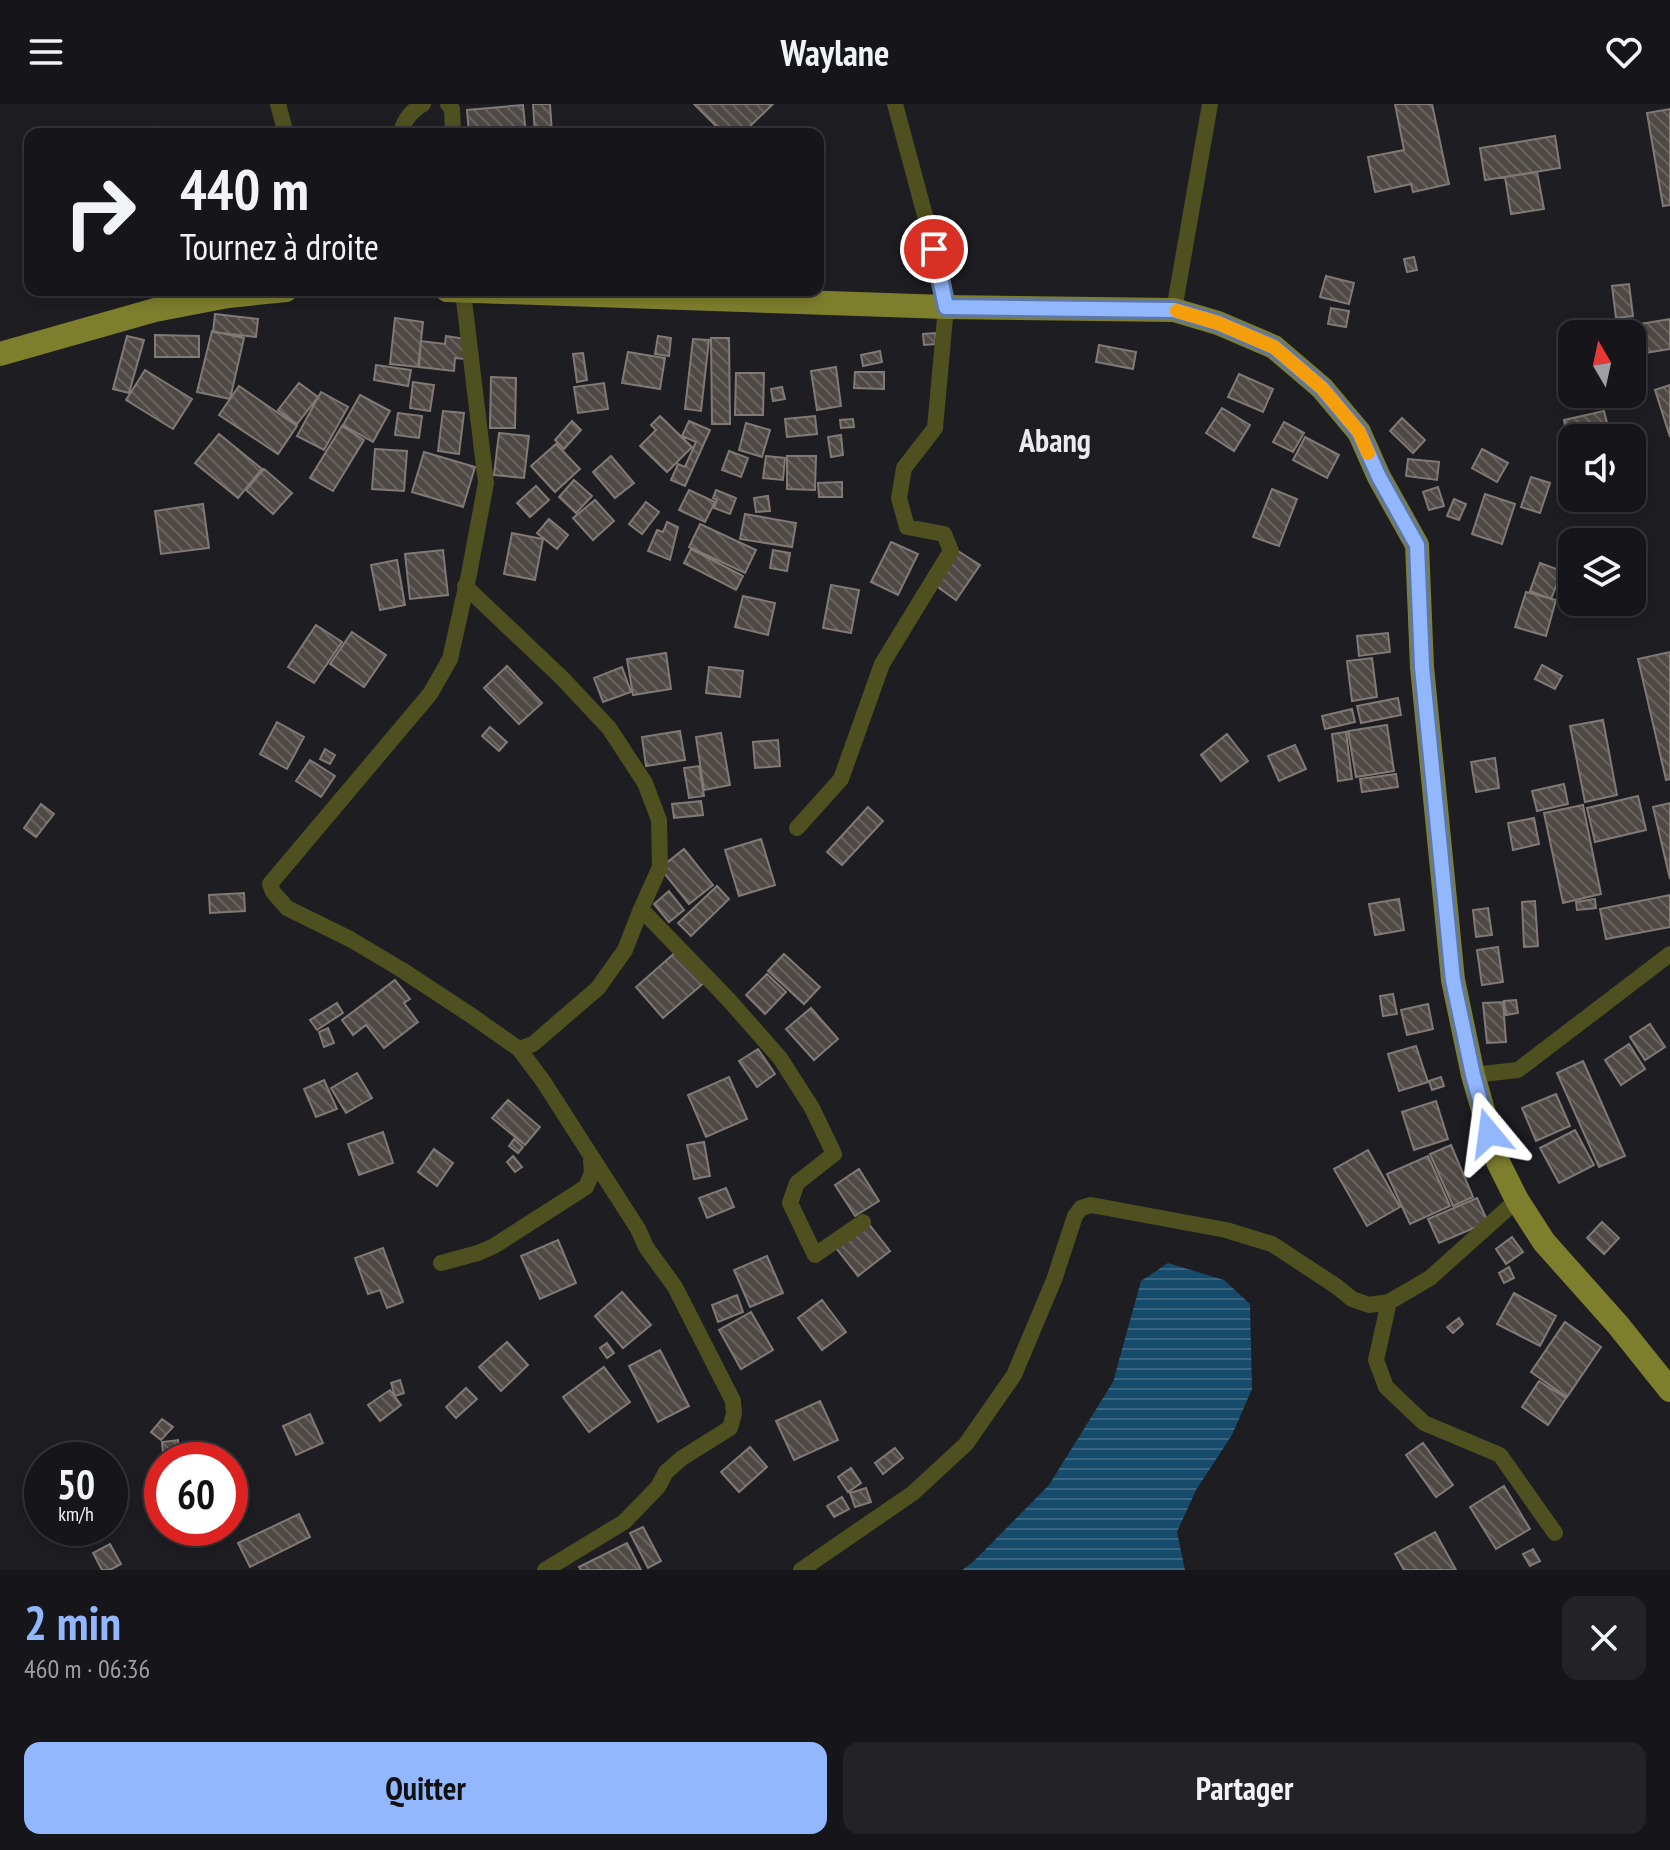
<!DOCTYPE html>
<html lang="fr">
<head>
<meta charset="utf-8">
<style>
	:root { --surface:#16161a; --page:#232327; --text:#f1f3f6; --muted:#9e9fa2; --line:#353539; --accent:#92b7fd }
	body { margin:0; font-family:"PT Sans Narrow",sans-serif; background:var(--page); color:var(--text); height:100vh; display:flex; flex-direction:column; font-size:30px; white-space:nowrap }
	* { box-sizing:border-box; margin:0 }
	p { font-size:26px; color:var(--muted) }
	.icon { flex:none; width:44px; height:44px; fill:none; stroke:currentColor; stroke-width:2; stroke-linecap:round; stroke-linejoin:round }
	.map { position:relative; height:1466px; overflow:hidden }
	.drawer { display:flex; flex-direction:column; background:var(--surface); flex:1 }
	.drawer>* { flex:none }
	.guide { position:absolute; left:24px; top:24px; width:800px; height:168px; border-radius:16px; box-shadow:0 4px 12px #0003,0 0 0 2px var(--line); background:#16161a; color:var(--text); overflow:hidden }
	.needle { width:52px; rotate:351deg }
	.fabs { position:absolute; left:1558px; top:216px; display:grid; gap:16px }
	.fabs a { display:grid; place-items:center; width:88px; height:88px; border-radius:16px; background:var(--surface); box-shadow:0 4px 12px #0003,0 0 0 2px var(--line); font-size:40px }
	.speed { position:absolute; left:24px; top:1338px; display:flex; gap:16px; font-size:40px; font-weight:700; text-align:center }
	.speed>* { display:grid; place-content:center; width:104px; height:104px; border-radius:50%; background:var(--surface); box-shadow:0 4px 12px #0003,0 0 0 2px var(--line); line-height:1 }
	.speed small { font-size:20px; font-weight:400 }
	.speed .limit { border:12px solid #d22; background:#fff; color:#111 }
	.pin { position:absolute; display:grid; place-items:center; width:68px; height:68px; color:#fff; margin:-34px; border:4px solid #fff; border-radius:50%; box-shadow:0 2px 8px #0007 }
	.me { position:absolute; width:88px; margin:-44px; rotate:344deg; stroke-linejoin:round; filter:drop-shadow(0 0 6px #0008) }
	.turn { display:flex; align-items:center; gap:28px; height:168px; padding:0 24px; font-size:36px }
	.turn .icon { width:104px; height:104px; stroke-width:2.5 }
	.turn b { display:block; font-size:56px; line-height:68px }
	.round { display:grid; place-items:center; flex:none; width:84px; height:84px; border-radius:16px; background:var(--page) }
	.headline { display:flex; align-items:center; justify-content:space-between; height:136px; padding:0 24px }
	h1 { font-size:48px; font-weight:700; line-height:60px; color:var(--accent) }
	.primary-button { display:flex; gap:16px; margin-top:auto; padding:16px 24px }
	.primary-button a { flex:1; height:92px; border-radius:16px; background:var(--accent); color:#111; font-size:32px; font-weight:700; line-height:92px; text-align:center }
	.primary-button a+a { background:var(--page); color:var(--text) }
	header { display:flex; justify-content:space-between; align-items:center; height:104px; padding:0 24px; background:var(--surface); font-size:36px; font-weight:700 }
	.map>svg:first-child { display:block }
	.water { fill:url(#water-rules) }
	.building { fill:url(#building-back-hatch); stroke:#807976; stroke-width:2 }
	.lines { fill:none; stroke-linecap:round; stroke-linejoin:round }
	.minor { stroke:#4e501f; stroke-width:16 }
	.primary { stroke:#7e7f2d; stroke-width:24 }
	.route-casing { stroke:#5f77a4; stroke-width:20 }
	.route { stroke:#92b7fd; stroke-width:14 }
	.slow { stroke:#f59e0b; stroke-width:14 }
	.labels { text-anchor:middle; stroke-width:7; stroke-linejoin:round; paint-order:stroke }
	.quarter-label { font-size:32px; font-weight:bold; fill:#eaebee; stroke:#1d1d22 }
</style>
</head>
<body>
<header><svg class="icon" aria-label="menu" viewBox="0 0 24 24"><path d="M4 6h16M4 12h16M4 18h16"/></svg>Waylane<svg class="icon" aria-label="heart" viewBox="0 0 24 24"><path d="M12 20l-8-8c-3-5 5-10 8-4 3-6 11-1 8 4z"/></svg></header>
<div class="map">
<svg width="1670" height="1466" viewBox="0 0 1670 1466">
	<defs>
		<pattern id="water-rules" width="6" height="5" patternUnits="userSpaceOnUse" patternTransform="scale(2)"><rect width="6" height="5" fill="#174b6b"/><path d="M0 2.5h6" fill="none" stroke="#396580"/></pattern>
		<pattern id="building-back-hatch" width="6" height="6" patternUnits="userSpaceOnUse" patternTransform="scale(2)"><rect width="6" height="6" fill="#4f4946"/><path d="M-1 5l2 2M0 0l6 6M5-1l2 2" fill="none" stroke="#686361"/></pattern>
	</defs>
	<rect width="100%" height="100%" fill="#1d1d22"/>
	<path class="water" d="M1168 1159 1224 1176 1250 1200 1252 1285 1232 1331 1196 1386 1177 1428 1185 1466H962L973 1458 1049 1381 1113 1278 1141 1177Z"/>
	<path class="building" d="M533 0H550L552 30H535Z
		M694 0H773L742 30H724Z
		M1395 0H1432L1449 80 1413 88 1411 80 1375 88 1368 53 1404 46Z
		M523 1 526 30H469L467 6Z
		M1670 5V101L1663 102 1647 9Z
		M158 23 159 30H131L130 27Z
		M1555 32 1560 64 1485 76 1480 44Z
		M1537 68 1544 105 1511 110 1505 73Z
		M1414 153 1417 166 1407 168 1404 155Z
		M1326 172 1354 179 1349 200 1320 193Z
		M1629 180 1633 212 1616 214 1612 182Z
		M1331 204 1349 207 1346 223 1328 220Z
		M215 210 258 215 256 233 213 228Z
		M395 214 423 218 418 263 390 260Z
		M1670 215V245L1632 251V230H1616L1615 224Z
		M212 227 244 234 230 295 197 288Z
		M935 229 936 240 924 241 923 230Z
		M155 231 199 232V253H155Z
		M127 232 144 236 129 289 113 285Z
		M446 232 466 235 464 255 455 254 454 267 419 263 421 237 445 240Z
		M658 232 671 234 669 252 655 250Z
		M711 234H729L730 320H712Z
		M693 235 709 236 701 307 685 305Z
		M1099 241 1136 248 1133 265 1096 258Z
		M880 247 882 258 863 262 861 251Z
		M628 248 665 254 660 285 622 279Z
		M583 249 587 276 577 278 573 250Z
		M376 261 411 266 408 282 374 276Z
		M836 263 841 302 817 306 811 267Z
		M145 266 192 295 173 325 126 296Z
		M855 268H884V285L854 284Z
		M736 269H764L763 311H735Z
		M1239 270 1273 285 1263 308 1228 293Z
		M491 273 516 274 515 324H490Z
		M413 278 434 281 430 307 410 304Z
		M299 279 318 293 297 320 278 306Z
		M604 279 608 305 578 309 574 283Z
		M1670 281V333L1655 286Z
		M239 282 297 322 278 350 219 311Z
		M782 283 785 295 773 297 771 285Z
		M321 288 348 303 324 346 297 332Z
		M360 291 390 307 373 338 343 321Z
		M1222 304 1250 321 1234 347 1206 329Z
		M443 307 464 309 459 350 438 347Z
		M1604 307 1609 327 1568 336 1564 316Z
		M398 309 422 312 419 334 395 331Z
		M660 312 692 343 667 368 640 342 656 326 651 321Z
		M815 312 817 330 787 333 785 315Z
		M1402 314 1425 336 1413 349 1390 327Z
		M853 315 854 323 841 324 840 316Z
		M572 317 581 326 564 345 555 336Z
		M689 317 710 326 685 382 671 376 678 360 685 363 696 338 682 332Z
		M1284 318 1304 329 1293 348 1273 338Z
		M746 319 770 326 762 353 739 346Z
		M342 322 364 336 333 387 310 374Z
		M499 329 529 332 524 374 494 371Z
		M219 330 262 365 238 394 195 359Z
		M841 331 843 351 831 353 828 333Z
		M1305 333 1339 351 1327 374 1293 356Z
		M556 340 580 365 555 388 531 362Z
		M375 345 407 347 404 387 372 385Z
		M1482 345 1508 359 1497 378 1472 364Z
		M729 347 748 354 741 373 722 366Z
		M424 348 475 363 463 403 412 388Z
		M611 352 634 379 615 394 593 368Z
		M766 352 785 354 783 376 763 374Z
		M787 352H816L815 386 787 385Z
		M1408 355 1439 358 1437 376 1406 372Z
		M264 365 292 389 273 410 246 386Z
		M1531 373 1550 379 1540 409 1521 403Z
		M574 376 592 392 576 409 559 393Z
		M842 378V393H819L818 379Z
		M536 382 549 396 530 413 517 399Z
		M1438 383 1444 402 1429 406 1423 388Z
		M1272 385 1297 395 1279 442 1253 433Z
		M689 386 715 398 705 418 679 406Z
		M716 386 736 394 730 410 714 404 717 396 713 394Z
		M1485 390 1515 400 1502 440 1472 430Z
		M768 392 770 407 756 408 754 394Z
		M1454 395 1466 400 1459 416 1447 412Z
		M595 396 614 417 593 436 573 414Z
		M646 398 659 408 642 430 629 420Z
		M203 400 209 444 161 450 155 407Z
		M745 410 796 419 792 443 740 435Z
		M549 415 568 431 557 445 537 429Z
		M667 418 678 423 670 456 648 447 657 426 663 428Z
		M700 420 756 446 745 469 689 443Z
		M512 429 543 435 535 476 504 470Z
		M891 438 918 450 898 491 871 478Z
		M691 445 743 472 736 486 684 459Z
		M443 446 448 491 410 495 405 450Z
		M773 446 790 449 787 467 770 464Z
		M958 447 980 461 956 496 935 481Z
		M397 456 405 501 380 506 371 461Z
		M1540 459 1562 467 1551 495 1530 487Z
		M831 481 859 486 851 529 823 524Z
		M1526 488 1556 496 1546 532 1515 523Z
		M743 492 775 499 768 531 735 523Z
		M316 521 342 538 314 579 288 563Z
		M352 528 386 551 364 583 330 560Z
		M1388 529 1390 548 1359 552 1357 532Z
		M1670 548V675L1666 676 1638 555Z
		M666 549 671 585 633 591 627 555Z
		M1372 554 1377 593 1352 597 1347 557Z
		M1542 561 1562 572 1555 585 1535 575Z
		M507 562 542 599 519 620 484 584Z
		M622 563 631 588 603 598 594 574Z
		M709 563 743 567 740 593 706 589Z
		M1398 594 1401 611 1361 619 1357 602Z
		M1352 605 1355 618 1325 625 1322 612Z
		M1603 616 1617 691 1585 698 1570 622Z
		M277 618 304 633 287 665 260 650Z
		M1387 621 1394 667 1356 673 1348 627Z
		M490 623 507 638 499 647 482 632Z
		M680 627 685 656 646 662 642 633Z
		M1346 628 1352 675 1338 677 1332 630Z
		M721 629 730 681 704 686 696 633Z
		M1227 630 1248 657 1221 677 1201 651Z
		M778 636 780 662 755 664 753 638Z
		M1295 641 1306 665 1279 677 1268 652Z
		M325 645 335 651 330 660 320 655Z
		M1495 654 1499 684 1476 688 1471 658Z
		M310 656 335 672 321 693 296 677Z
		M699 662 704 692 689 694 684 664Z
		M1396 670 1398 683 1362 688 1360 675Z
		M1564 680 1568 700 1537 707 1532 687Z
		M1638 692 1646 726 1595 738 1587 704Z
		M701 697 703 711 674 714 672 700Z
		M1670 699V775L1653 703Z
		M41 700 54 710 36 733 24 724Z
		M1583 701 1601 790 1563 799 1544 709Z
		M868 703 883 717 842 761 827 748Z
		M1534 714 1539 740 1513 746 1508 719Z
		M761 735 775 781 739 792 725 746Z
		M684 745 713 781 689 800 660 764Z
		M717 782 729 795 691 832 678 819Z
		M669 787 684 806 669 818 654 800Z
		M244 789 245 807 210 809 209 791Z
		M1670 791V823L1606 835 1600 805Z
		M1399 795 1404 826 1375 831 1369 800Z
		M1595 795 1596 804 1577 806 1576 798Z
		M1535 797 1538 842 1524 843 1522 798Z
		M1488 804 1492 831 1476 833 1473 806Z
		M1498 843 1503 878 1482 881 1477 846Z
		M677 847 705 878 663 914 636 883Z
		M784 850 820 883 804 900 768 867Z
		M767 870 786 888 765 910 746 891Z
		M395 876 410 895 404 899 418 918 384 944 366 921 353 931 342 916Z
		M1393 890 1397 910 1383 912 1380 892Z
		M1516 896 1518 909 1506 911 1504 897Z
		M1503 898 1506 938 1487 939 1483 899Z
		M337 899 343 909 317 926 310 916Z
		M1428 900 1433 925 1407 931 1401 906Z
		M811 904 838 935 814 956 786 925Z
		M1650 920 1665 943 1645 956 1630 933Z
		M328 924 334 939 324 943 319 928Z
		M1629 940 1645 965 1621 981 1605 956Z
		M1416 942 1428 978 1399 987 1388 950Z
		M758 945 775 970 757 983 739 957Z
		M1583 957 1625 1052 1599 1063 1557 969Z
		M357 969 372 994 346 1009 331 984Z
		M729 973 747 1015 706 1033 688 991Z
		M1441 973 1444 982 1432 986 1429 977Z
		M324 976 337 1005 316 1013 304 985Z
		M1556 990 1570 1022 1536 1037 1522 1004Z
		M508 996 540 1023 525 1041 492 1014Z
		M1436 997 1448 1035 1414 1046 1402 1008Z
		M1575 1026 1594 1061 1559 1079 1540 1044Z
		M383 1028 393 1059 359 1071 348 1040Z
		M514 1035 523 1043 518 1049 509 1042Z
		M704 1038 710 1072 694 1075 687 1041Z
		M1451 1041 1473 1093 1453 1102 1430 1050Z
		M434 1045 453 1059 437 1082 418 1068Z
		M1368 1046 1400 1103 1367 1122 1334 1065Z
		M513 1052 522 1063 515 1068 507 1058Z
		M1428 1052 1450 1102 1410 1120 1387 1070Z
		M859 1065 879 1097 855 1112 835 1081Z
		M726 1084 734 1103 707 1114 699 1094Z
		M1477 1094 1488 1118 1439 1139 1428 1115Z
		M1602 1118 1619 1134 1604 1150 1587 1134Z
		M868 1119 890 1147 858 1172 836 1144Z
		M1512 1133 1523 1148 1506 1160 1496 1145Z
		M558 1136 576 1179 540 1195 521 1152Z
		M383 1144 403 1198 387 1204 380 1186 368 1190 355 1154Z
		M767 1152 783 1189 750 1203 734 1166Z
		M1509 1163 1514 1174 1504 1179 1499 1169Z
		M622 1188 651 1221 623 1244 595 1212Z
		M1514 1189 1556 1212 1540 1242 1497 1220Z
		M737 1191 743 1208 718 1218 712 1201Z
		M822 1196 846 1228 822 1246 798 1214Z
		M751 1208 773 1246 741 1265 719 1226Z
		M1459 1214 1463 1220 1453 1229 1447 1223Z
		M1565 1218 1601 1243 1567 1293 1531 1268Z
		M507 1238 528 1261 501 1287 479 1263Z
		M607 1239 614 1249 607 1254 600 1244Z
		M660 1246 689 1302 658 1318 629 1262Z
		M604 1263 630 1298 589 1328 563 1293Z
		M400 1276 404 1289 395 1292 391 1279Z
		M1539 1277 1566 1294 1548 1321 1522 1303Z
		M466 1284 477 1295 456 1314 446 1303Z
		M390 1286 401 1301 380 1317 368 1301Z
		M820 1297 838 1336 794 1356 776 1317Z
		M310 1310 323 1339 296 1351 283 1322Z
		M162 1315 173 1323 161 1336 151 1328Z
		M178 1336 179 1347 163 1349 162 1338Z
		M1423 1339 1453 1381 1436 1393 1406 1351Z
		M750 1343 767 1363 739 1388 721 1368Z
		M895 1344 903 1354 883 1370 875 1359Z
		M851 1364 861 1379 848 1388 838 1373Z
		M1504 1382 1530 1425 1496 1445 1470 1403Z
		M866 1384 871 1398 855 1403 850 1389Z
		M842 1393 849 1405 834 1413 827 1402Z
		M299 1410 310 1433 250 1463 238 1439Z
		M643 1423 661 1457 648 1464 630 1429Z
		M1435 1428 1456 1466H1404L1395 1450Z
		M627 1439 641 1466H581L579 1463Z
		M110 1440 121 1460 110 1466H102L93 1449Z
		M1533 1445 1540 1457 1530 1462 1523 1450Z"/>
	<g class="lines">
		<path class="minor" d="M278 0 286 30
			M448 0 452 5 453 30
			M401 30C403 16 411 7 423 0
			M463 188 486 379 469 470 450 555 430 590 270 780 273 788 287 804 350 835 402 866 472 912 519 945 543 977 638 1125 646 1143 675 1183 733 1297 734 1310 730 1324 682 1354 666 1368 658 1383 624 1418 545 1466
			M1174 206 1210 0
			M465 482 562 574 609 624 645 679 659 716 660 763 641 805 625 846 598 884 533 940 519 945
			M797 724 841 675 882 560 951 447 944 430 907 423 899 394 904 364 935 324 946 203 934 145 895 0
			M641 805 728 895 780 954 812 1004 834 1050 797 1079 790 1099 815 1151 863 1118
			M1473 971 1518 966 1670 850
			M441 1159 478 1149 494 1142 586 1083 592 1069 591 1056
			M1389 1198 1376 1256 1386 1283 1424 1319 1500 1351 1555 1429
			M801 1466 913 1389 966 1340 1014 1271 1054 1176 1075 1112 1081 1104 1091 1101 1226 1126 1272 1140 1336 1182 1352 1195 1369 1201 1389 1198 1430 1174 1517 1096"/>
		<path class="primary" d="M447 186 946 203 1174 206 1218 219 1274 243 1322 284 1359 328 1379 373 1417 441 1422 563 1453 876 1473 971 1498 1058 1517 1096 1544 1138 1618 1221 1670 1286
			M0 250 155 206 228 192 286 186"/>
	</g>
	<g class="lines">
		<g class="route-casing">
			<path id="route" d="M934 145 946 203 1174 206 1218 219 1274 243 1322 284 1359 328 1379 373 1417 441 1422 563 1453 876 1473 971 1489 1029"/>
		</g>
		<use href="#route" class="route"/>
		<path class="slow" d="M1177 207 1218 219 1274 243 1322 284 1359 328 1368 349"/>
	</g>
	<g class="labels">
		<g class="quarter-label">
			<text x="1055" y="348">Abang</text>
		</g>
	</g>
</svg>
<div class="fabs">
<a><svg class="needle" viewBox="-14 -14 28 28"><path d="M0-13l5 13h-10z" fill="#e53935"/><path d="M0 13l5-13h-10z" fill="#9e9fa2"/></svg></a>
<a><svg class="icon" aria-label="sound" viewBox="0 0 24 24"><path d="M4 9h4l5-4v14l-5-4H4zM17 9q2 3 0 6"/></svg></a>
<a><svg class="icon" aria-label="layers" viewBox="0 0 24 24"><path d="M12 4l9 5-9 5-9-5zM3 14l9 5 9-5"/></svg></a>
</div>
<div class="speed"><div>50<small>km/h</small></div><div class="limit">60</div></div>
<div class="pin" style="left:934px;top:145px;background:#d93025"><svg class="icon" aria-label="arrive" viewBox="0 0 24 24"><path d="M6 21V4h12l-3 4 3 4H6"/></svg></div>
<svg class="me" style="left:1489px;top:1029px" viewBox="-20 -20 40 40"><path d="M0-17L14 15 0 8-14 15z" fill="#92b7fd" stroke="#fff" stroke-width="4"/></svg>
<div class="guide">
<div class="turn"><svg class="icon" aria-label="right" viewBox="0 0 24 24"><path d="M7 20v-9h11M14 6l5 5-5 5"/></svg><div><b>440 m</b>Tournez à droite</div></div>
</div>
</div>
<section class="drawer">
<div class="headline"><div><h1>2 min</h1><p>460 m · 06:36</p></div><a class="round"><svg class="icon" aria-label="close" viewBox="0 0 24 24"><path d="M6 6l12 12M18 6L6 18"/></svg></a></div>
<div class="primary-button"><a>Quitter</a><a>Partager</a></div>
</section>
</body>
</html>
